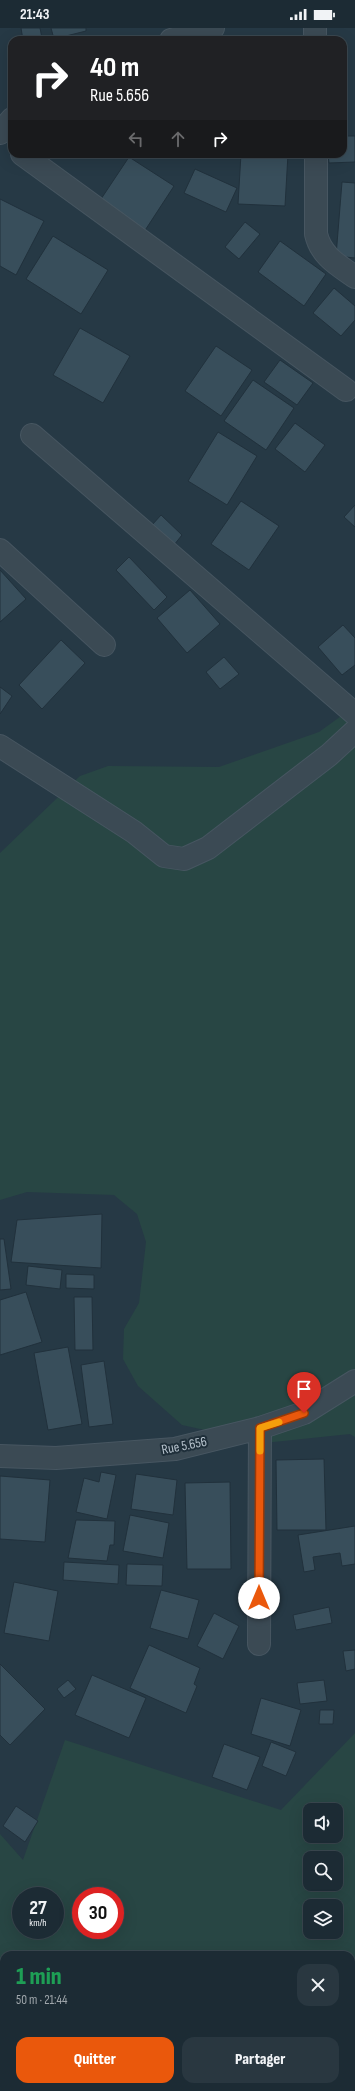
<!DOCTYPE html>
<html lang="fr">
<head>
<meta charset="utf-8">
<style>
	:root { --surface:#1c2b34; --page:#293740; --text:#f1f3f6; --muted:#a0a7ac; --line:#3a474f; --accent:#ea580c }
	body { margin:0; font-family:"Sofia Sans Condensed",sans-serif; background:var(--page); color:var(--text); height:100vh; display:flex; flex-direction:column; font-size:15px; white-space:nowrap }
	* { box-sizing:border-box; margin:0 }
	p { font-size:13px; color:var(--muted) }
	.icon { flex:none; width:22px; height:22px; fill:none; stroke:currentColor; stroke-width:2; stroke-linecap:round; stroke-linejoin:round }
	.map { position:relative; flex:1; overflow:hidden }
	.details { position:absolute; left:0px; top:1923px; width:355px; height:140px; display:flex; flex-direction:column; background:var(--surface); border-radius:12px 12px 0 0; box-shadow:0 4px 16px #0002,0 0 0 1px var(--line) }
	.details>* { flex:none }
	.guide { position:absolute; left:8px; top:8px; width:339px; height:122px; border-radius:12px; box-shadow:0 4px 16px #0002,0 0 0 1px var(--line); background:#202124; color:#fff; overflow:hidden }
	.controls { position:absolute; left:303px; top:1775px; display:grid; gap:8px }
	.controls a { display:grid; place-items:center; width:40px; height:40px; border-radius:8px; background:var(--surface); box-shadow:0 4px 16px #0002,0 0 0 1px var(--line); font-size:20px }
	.speed { position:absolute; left:12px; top:1859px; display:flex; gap:8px; font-size:20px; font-weight:700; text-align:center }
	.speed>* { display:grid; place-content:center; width:52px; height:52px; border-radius:50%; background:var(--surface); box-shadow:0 4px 16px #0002,0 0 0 1px var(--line); line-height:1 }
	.speed small { font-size:10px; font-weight:400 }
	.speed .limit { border:6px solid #d22; background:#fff; color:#111 }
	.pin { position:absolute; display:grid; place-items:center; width:34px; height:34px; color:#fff; margin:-41px -17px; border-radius:50% 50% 50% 0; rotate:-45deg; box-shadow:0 0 4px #0007 }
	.pin .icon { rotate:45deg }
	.me { position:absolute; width:44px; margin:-22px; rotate:0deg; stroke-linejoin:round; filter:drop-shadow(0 0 3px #0008) }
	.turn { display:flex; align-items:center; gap:14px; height:84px; padding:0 16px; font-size:18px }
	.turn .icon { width:52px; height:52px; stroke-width:2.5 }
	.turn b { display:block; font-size:28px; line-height:34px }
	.lanes { display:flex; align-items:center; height:38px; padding:0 16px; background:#0003; justify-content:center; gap:20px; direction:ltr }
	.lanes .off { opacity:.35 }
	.round { display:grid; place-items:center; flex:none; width:42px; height:42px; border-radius:12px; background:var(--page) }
	.head { display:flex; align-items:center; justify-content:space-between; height:68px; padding:0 16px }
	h1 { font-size:24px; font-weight:800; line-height:30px; color:#1e9e55 }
	.cta { display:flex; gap:8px; margin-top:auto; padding:8px 16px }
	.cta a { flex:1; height:46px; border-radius:12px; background:var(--accent); color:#fff; font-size:16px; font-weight:800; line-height:46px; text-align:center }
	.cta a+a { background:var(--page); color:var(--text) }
	.status { display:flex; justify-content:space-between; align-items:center; height:28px; padding:0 20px; background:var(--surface); direction:ltr }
	.status svg { height:11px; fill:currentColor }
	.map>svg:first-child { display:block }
	.green { fill:#284644; fill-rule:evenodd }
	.building { fill:#384e5b; stroke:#21313c }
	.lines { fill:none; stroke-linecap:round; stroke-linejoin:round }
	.street-casing { stroke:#475661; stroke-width:24 }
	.street { stroke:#3b4a54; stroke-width:22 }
	.route-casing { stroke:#983908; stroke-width:10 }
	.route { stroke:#ea580c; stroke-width:7 }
	.slow { stroke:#f59e0b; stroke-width:7 }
	.labels { text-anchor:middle; stroke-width:4; stroke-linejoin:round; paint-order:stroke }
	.street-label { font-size:14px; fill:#b8c4ce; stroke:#1f2f3a }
</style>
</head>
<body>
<div class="status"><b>21:43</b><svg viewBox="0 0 49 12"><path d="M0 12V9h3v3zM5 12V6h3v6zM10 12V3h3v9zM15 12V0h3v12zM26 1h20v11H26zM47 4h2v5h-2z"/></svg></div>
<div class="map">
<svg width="355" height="2063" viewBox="0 0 355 2063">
	<rect width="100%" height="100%" fill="#263945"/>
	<path class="green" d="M355 678V1409L350 1406 264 1415 182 1397 138 1358 123 1331 124 1301 139 1275 146 1214 137 1186 114 1167 27 1164 0 1172V825L80 748 108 738 219 739 319 704Z
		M355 1705V2020L351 2027V1927H4V2059H208L207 2063H0V1806L23 1832 65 1712 281 1782ZM310 1782H336V1808H310ZM310 1830H336V1856H310ZM21 1868H55V1902H21ZM81 1868H115V1902H81ZM310 1878H336V1904H310Z"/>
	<path class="building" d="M21 0H40L42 10 23 12Z
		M51 0H86V3L54 11Z
		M308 7 309 12H289V10Z
		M343 108H355V134L329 135 328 126H343Z
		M241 126H288L285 178 238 176Z
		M129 129 174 158 142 207 97 177Z
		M195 141 237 160 226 184 184 165Z
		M342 154 355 155V230L336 228Z
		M0 171 44 193 16 247 0 238Z
		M245 194 260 206 239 231 225 219Z
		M53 208 108 242 81 286 26 251Z
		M280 213 326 246 304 278 258 244Z
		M334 260 355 278V292L341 308 313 285Z
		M80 300 130 328 103 375 53 347Z
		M216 318 252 342 221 388 185 363Z
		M280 332 313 355 297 377 264 354Z
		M253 352 294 380 266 422 224 393Z
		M295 395 325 417 305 444 275 421Z
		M218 404 257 428 227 477 188 453Z
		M241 473 279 498 249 542 211 516Z
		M355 477V499L344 489Z
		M161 487 182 507 174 517 152 497Z
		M129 529 167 569 154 582 116 542Z
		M0 542 26 571 0 594Z
		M190 562 220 596 187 625 157 590Z
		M343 597 355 610V637L342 647 318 619Z
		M61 612 85 635 42 681 19 657Z
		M224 629 239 646 220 661 206 644Z
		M0 659 12 668 0 686Z
		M102 1186 101 1240 11 1234 17 1192Z
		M0 1211H4L11 1261 0 1262Z
		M28 1238 62 1242 60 1261 26 1257Z
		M66 1246 94 1247V1261L66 1260Z
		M26 1264 42 1314 0 1327V1272Z
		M74 1269H92L93 1322H75Z
		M68 1319 82 1396 48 1402 34 1325Z
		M104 1333 113 1396 89 1399 81 1337Z
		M324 1431 326 1502H277L276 1432Z
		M101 1444 116 1447 107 1491 76 1484 84 1450 99 1454Z
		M136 1446 177 1452 173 1487 131 1481Z
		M0 1448 50 1452 45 1514 0 1511Z
		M230 1454 231 1541H187L185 1455Z
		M130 1487 169 1495 163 1530 123 1523Z
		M76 1492 115 1493 114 1517H110L107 1533 68 1530Z
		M355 1498V1536L342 1538 340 1525 313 1529 315 1542 304 1544 298 1507Z
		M64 1534 119 1537 118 1556 63 1552Z
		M127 1536 163 1537 162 1558 126 1557Z
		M14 1554 58 1563 49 1613 4 1605Z
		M161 1562 199 1572 188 1611 150 1600Z
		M329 1579 332 1595 296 1602 293 1587Z
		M214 1585 239 1598 223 1631 197 1618Z
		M149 1617 200 1640 194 1656 197 1658 186 1685 130 1660Z
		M355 1622V1641L346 1643 343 1623Z
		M0 1636 45 1681 10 1717 0 1707Z
		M92 1647 146 1670 129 1710 75 1687Z
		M68 1652 76 1661 64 1670 57 1661Z
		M324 1652 327 1673 300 1676 297 1655Z
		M261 1670 301 1682 290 1718 251 1706Z
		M320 1682H334L333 1696H319Z
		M271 1714 296 1724 286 1748 262 1738Z
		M224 1716 260 1729 247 1762 212 1749Z
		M16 1778 38 1793 25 1814 3 1798Z
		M243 2059H291V2063H243Z"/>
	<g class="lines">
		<g class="street-casing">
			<path id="street" d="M315 0V12
				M171 12 213 0
				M0 105 12 91
				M22 126 346 362
				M316 126V206C321 228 338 237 355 249
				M32 407 355 686
				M0 522 104 617
				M0 718 134 804 164 828 184 831 208 820 329 727 355 703
				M0 1428 56 1430 175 1421 260 1400 304 1385 355 1353
				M259 1616 260 1400"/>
		</g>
		<use href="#street" class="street"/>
	</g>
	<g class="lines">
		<g class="route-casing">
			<path id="route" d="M259 1570 260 1400 304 1385"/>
		</g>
		<use href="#route" class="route"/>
		<path class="slow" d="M260 1423V1400L279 1394"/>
	</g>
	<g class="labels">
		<g class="street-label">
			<text transform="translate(184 1417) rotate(-11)" y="5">Rue 5.656</text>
		</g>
	</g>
</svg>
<div class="controls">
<a><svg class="icon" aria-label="sound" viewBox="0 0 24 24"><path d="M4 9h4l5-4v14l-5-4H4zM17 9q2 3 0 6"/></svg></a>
<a><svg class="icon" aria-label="search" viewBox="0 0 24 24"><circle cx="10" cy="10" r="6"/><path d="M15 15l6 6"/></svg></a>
<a><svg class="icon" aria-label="layers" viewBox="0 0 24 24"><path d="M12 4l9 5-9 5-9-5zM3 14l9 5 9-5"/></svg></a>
</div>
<div class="speed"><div>27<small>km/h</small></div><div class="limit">30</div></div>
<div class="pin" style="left:304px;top:1385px;background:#d93025"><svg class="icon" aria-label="arrive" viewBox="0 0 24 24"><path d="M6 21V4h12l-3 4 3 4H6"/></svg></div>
<svg class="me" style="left:259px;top:1570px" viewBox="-20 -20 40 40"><circle r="19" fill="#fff"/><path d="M0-13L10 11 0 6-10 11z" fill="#ea580c"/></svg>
<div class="guide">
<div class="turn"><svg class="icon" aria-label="right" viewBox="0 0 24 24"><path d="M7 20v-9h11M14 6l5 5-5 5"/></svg><div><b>40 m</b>Rue 5.656</div></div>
<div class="lanes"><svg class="icon off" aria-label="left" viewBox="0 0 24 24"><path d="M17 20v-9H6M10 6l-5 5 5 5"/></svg><svg class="icon off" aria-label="ahead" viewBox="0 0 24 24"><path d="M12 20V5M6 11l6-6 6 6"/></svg><svg class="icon" aria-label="right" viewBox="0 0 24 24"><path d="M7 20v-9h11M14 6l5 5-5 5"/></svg></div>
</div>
<section class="details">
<div class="head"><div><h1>1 min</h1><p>50 m · 21:44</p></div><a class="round"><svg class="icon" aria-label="close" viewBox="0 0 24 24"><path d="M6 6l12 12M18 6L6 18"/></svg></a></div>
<div class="cta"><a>Quitter</a><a>Partager</a></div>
</section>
</div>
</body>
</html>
